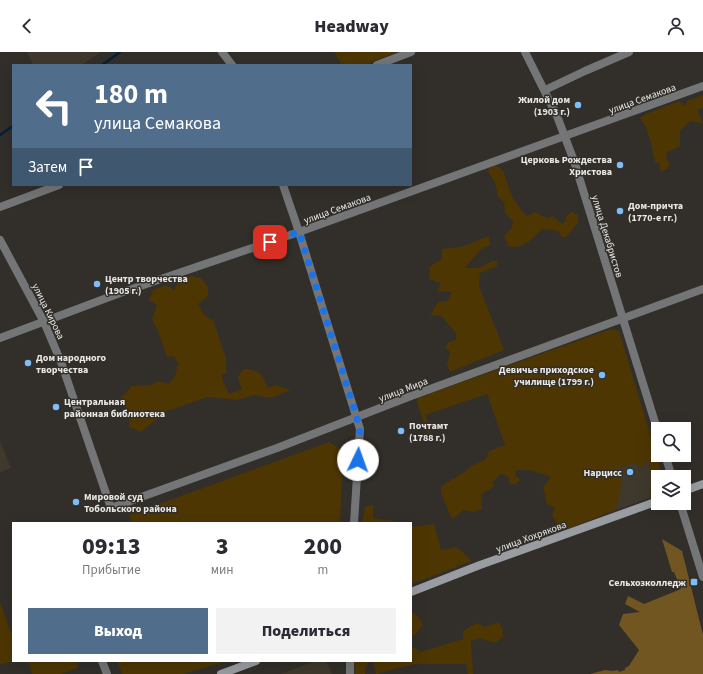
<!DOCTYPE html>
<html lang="ru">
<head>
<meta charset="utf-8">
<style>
	:root { --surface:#fff; --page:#f2f2f3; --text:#2b2b33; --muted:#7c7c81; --accent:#506d8c }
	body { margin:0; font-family:"Source Sans 3",sans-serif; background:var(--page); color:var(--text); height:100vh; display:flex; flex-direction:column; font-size:15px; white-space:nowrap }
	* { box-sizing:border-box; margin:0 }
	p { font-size:13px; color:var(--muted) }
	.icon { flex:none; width:22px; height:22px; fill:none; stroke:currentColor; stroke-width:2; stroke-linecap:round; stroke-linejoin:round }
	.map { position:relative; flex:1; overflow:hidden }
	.side { position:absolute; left:12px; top:470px; width:400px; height:140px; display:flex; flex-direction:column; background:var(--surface); border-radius:0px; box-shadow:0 4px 16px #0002 }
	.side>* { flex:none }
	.hud { position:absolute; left:12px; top:12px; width:400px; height:122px; border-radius:0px; box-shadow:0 4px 16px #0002; background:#506d8c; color:#fff; overflow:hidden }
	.controls { position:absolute; left:651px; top:370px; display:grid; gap:8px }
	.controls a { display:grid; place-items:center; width:40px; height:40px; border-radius:0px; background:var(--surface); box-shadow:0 4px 16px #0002; font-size:20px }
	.pin { position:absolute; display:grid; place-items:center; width:34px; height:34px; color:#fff; margin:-17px; border-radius:8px; box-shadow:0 2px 6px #0006 }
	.me { position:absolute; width:44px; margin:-22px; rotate:3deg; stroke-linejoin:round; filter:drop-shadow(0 0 3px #0008) }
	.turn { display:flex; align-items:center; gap:14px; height:84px; padding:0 16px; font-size:18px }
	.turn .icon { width:52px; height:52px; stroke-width:2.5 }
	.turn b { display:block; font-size:28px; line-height:34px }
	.then { display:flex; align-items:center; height:38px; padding:0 16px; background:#0003; gap:8px; font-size:15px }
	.eta { display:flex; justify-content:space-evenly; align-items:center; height:68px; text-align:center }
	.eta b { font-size:24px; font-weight:800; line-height:28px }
	.cta { display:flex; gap:8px; margin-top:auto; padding:8px 16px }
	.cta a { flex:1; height:46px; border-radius:0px; background:var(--accent); color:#fff; font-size:16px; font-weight:800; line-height:46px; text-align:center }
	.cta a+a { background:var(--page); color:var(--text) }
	header { display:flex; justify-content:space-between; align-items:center; height:52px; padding:0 16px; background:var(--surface); font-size:18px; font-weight:800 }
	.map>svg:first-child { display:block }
	.built { fill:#3e382d }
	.green { fill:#4d3602 }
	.forest { fill:#725621 }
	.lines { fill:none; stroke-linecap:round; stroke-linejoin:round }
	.stream { stroke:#01203b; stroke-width:2.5 }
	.minor { stroke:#737577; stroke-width:8 }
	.tertiary { stroke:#737577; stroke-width:8 }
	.secondary { stroke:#999ca0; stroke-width:8 }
	.route { stroke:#1a73e8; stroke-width:7; stroke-dasharray:0 12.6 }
	.poi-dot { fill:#7ebdf9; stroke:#322f2a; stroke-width:1.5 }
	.labels { text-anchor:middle; stroke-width:3; stroke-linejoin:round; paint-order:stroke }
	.street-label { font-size:10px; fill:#eae8e5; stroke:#322f2a }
	.poi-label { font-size:10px; font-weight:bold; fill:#eae8e5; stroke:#322f2a; text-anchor:start }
</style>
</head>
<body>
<header><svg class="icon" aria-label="back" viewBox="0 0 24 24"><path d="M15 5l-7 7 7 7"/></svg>Headway<svg class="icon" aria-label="person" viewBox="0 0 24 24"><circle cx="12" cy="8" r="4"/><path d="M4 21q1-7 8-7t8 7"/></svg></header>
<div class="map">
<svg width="703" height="622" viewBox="0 0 703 622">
	<rect width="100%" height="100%" fill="#322f2a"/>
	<path class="built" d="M27 0H101L81 13H33Z
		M0 389 11 416 0 420Z
		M649 409 650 419 654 432 649 437 652 445 613 459 616 456 617 447 618 416 636 410 639 415 644 411Z
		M315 609H324L328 612 332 622H280Z"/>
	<path class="green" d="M334 0H396L365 13H342Z
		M703 43V56L697 58 703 71 690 69 680 79V94L667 100 666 107 670 111 668 116 661 120 659 110 655 111C652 96 650 79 640 66L646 62 679 49 685 54 687 49Z
		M494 113 503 118C510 140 511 147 527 164L535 160 547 166 553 164 562 172 566 169V164L572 160 578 163V171L566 185H561L559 179 542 177C532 187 523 198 508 194L504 184 512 176 513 169 505 161 504 150 498 145 495 131 487 118Z
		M489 184 490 193 480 198 465 216H479L492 209H497V214L480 221 479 234 504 298 450 320 447 313 450 300 445 295 449 290 456 288V281L440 263 430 264 438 250 447 249 452 240 437 239 441 231 429 227 430 214 442 207V197L461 195Z
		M191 224 201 226 208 235V244L198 252 204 263 213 268 226 307V321L221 323 229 342 242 337 238 326 243 317C259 318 262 321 268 336L275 333 291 338 270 346 254 343 237 348 207 345 165 360 141 380 129 375 130 359 119 348 132 334 151 333 158 329 168 332 175 324 178 312 174 304 167 305 158 279 152 267 157 253 149 248 153 238 167 233 174 238 180 227Z
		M611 277 619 279 663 425H658V442L652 445 649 437 654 432 650 419 649 409 644 411 645 413 639 416 636 410 618 416 622 431 616 456 613 459 556 481 557 471 552 464 555 456 547 452 543 435 551 425 529 418H516L515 423 520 428 515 432H510L508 424 501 422 492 430 495 434 481 442 482 457 473 460 464 458 452 467 441 441V434L466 419 468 416 486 407 489 399 505 393 487 342 425 363 431 379 428 382 417 351 418 346Z
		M329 390 343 399 340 471H132L129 463Z
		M373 453V466L394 469V471H362L365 455Z
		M434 472 441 498 457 495 472 509 411 532V475Z
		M0 550 11 581H13V609H15L0 612Z
		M411 560 418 564 423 573 416 582 411 584Z
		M498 570 502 575 503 585 495 591 480 586 471 589 473 622H468L466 612H414L376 622 373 609H411V596H415L420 600 463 587V579L477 571 485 575Z
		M28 609H74L78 612V616L62 622H32Z
		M117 609H227L183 622H122Z
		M354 609H370L365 616V622H355Z"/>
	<path class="forest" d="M662 487 682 499 703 583V622H590L605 618 613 619 618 618 619 620 625 618V616L629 614 639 598 619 573 623 562 640 560 625 552 628 544 644 552 681 537 674 520H672Z"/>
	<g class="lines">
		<path class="stream" d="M102 13 120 0
			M0 83 13 74"/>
		<path class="minor" d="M222 0 232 13
			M377 13 411 0
			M545 38 585 19 629 0
			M283 133 299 180 360 377 354 471
			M0 155 59 133
			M0 188 44 270 61 310 111 456
			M0 286 120 241 299 180 703 34
			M102 609 107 622
			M350 622V609"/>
		<path class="tertiary" d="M525 0 557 64 574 109 658 380
			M665 403 672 425
			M680 451 703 525
			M111 456 277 396 411 344 703 237"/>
		<path class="secondary" d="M684 439 703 432
			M411 540 480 513 658 449
			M221 622 256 609"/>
	</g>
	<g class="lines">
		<path class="route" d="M270 190 299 180 357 366 360 377 358 408"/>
	</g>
	<g class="poi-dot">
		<circle cx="578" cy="53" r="4"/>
		<circle cx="620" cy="113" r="4"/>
		<circle cx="620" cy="159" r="4"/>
		<circle cx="97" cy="232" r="4"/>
		<circle cx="28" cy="311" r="4"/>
		<circle cx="602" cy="323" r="4"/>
		<circle cx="56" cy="355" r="4"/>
		<circle cx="401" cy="379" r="4"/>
		<circle cx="630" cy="420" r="4"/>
		<circle cx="76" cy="450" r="4"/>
		<rect x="690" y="526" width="8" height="8" rx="2"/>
	</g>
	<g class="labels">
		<g class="street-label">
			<text transform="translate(642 46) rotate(-20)" y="4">улица Семакова</text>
			<text transform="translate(337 156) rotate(-20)" y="4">улица Семакова</text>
			<text transform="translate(608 184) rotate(73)" y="4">улица Декабристов</text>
			<text transform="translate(49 259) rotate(64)" y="4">улица Кирова</text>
			<text transform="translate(403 337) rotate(-21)" y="4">улица Мира</text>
			<text transform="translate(531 484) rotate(-20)" y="4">улица Хохрякова</text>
		</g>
		<g class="poi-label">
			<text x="570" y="51" text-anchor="end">Жилой дом<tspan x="570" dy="12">(1903 г.)</tspan></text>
			<text x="612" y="111" text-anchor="end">Церковь Рождества<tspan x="612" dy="12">Христова</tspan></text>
			<text x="628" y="157">Дом-причта<tspan x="628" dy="12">(1770-е гг.)</tspan></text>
			<text x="105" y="230">Центр творчества<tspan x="105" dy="12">(1905 г.)</tspan></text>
			<text x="36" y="309">Дом народного<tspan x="36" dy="12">творчества</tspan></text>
			<text x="594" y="321" text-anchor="end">Девичье приходское<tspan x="594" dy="12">училище (1799 г.)</tspan></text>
			<text x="64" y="353">Центральная<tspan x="64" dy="12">районная библиотека</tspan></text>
			<text x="409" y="377">Почтамт<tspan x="409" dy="12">(1788 г.)</tspan></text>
			<text x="622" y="424" text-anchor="end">Нарцисс</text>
			<text x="84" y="448">Мировой суд<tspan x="84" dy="12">Тобольского района</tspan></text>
			<text x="686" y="534" text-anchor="end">Сельхозколледж</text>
		</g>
	</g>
</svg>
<div class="controls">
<a><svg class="icon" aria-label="search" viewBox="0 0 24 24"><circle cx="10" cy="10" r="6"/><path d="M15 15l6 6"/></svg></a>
<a><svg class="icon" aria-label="layers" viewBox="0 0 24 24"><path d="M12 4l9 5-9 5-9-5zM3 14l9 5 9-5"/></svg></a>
</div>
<div class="pin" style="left:270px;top:190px;background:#d93025"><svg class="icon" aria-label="arrive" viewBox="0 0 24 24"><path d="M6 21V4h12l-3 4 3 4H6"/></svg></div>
<svg class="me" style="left:358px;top:408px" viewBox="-20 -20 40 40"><circle r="19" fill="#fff"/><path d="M0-13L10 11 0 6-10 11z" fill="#1a73e8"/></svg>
<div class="hud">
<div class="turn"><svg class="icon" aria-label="left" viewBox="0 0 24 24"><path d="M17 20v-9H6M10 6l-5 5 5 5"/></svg><div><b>180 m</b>улица Семакова</div></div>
<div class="then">Затем<svg class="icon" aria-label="arrive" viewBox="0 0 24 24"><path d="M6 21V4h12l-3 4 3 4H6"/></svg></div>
</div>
<section class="side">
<div class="eta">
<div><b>09:13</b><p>Прибытие</p></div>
<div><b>3</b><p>мин</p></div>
<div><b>200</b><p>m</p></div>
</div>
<div class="cta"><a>Выход</a><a>Поделиться</a></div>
</section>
</div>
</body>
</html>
